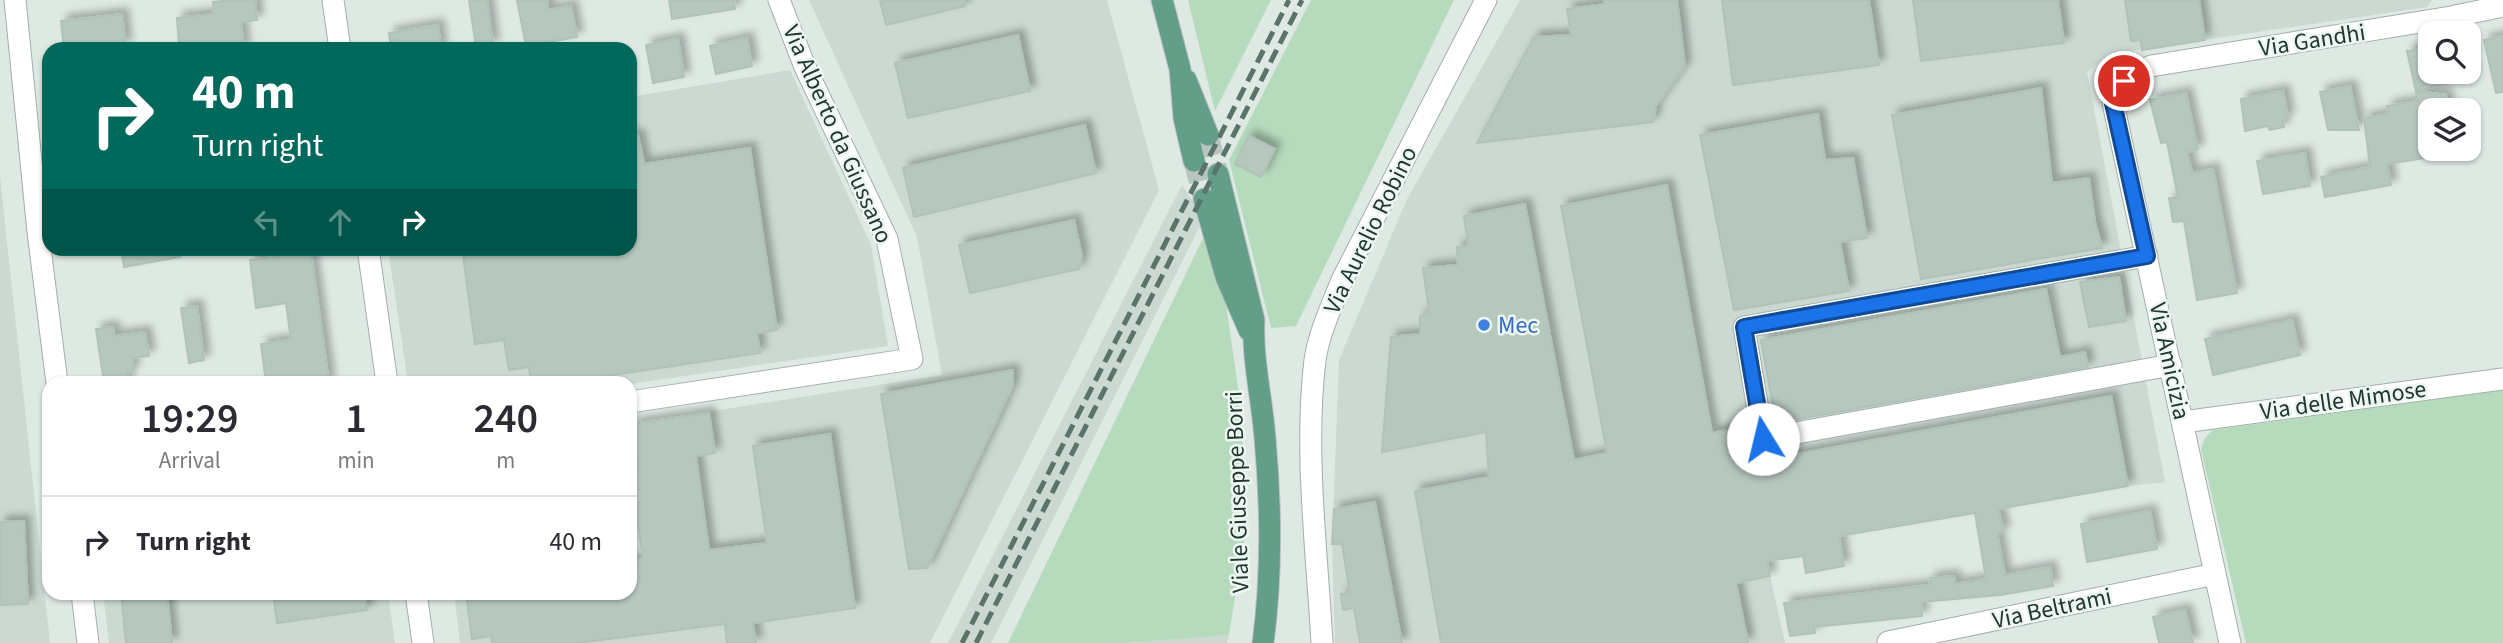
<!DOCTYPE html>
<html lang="en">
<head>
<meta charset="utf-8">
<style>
	:root { --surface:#fff; --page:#f7f7f7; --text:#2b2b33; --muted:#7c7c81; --line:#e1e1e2 }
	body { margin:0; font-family:"Source Sans 3",sans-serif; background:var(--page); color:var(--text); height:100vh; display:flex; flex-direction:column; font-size:26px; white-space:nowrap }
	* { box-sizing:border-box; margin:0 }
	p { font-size:23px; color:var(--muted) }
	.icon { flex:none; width:38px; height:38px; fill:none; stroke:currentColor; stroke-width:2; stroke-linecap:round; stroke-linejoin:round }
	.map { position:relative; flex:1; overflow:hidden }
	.drawer { position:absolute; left:42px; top:376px; width:595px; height:224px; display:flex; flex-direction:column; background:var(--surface); border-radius:21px; box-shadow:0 2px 5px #0004 }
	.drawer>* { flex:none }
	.top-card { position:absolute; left:42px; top:42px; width:595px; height:214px; border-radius:21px; box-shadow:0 2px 5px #0004; background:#00695c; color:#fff; overflow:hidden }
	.controls { position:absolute; left:2418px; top:21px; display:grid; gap:14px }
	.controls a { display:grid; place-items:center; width:63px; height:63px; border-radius:14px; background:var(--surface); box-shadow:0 2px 5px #0004; font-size:35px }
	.pin { position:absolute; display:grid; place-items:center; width:60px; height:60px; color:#fff; margin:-30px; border:4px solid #fff; border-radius:50%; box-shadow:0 2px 7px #0007 }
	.me { position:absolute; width:77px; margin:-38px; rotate:351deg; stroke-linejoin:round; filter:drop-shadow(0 0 5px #0008) }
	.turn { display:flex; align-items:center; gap:24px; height:147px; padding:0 35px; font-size:32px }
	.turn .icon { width:91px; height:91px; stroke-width:2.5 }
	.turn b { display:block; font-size:49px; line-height:60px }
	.lanes { display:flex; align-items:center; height:66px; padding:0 35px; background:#0003; justify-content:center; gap:35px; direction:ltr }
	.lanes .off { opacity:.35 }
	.eta { display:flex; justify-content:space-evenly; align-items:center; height:119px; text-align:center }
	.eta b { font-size:42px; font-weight:600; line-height:49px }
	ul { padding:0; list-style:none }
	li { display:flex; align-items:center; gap:21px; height:91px; padding:0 35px; border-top:2px solid var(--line) }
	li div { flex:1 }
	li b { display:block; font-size:26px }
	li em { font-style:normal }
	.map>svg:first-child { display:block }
	.built { fill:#ccd9d2 }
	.green { fill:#b6dabc }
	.building { fill:#b6c7be; stroke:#b0c2b9; stroke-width:2; filter:url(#shadow) }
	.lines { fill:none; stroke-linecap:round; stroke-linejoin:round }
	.major-tunnel { stroke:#b8c6bf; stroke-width:21; stroke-dasharray:21 10; stroke-linecap:butt }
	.minor-casing { stroke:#a1b0a9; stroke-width:23 }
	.major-casing { stroke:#bcc3c1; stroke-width:23 }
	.minor { stroke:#fff; stroke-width:21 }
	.major { stroke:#639e89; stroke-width:21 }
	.rail { stroke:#5a746a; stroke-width:5; stroke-dasharray:14 7; stroke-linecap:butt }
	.route-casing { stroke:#114b97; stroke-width:18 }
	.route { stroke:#1a73e8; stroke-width:12 }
	.shop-dot { fill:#3f7fe0; stroke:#eef6f1; stroke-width:2.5 }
	.labels { text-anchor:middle; stroke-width:5; stroke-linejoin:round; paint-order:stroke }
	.street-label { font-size:24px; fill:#20382f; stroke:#eef6f1 }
	.shop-label { font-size:24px; fill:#366cbe; stroke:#eef6f1; text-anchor:start }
</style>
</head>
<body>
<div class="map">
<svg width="2503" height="643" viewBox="0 0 2503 643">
	<defs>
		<filter id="shadow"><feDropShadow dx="6" dy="-6" stdDeviation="3.5" flood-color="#0004"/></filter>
	</defs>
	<rect width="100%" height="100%" fill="#dee9e3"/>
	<path class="built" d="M809 0H1107L1159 190 930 643H460L454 593H630V424L942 375 917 237Z
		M1520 0H2432L2427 7 2110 54 2087 72 2165 482 2128 486 1779 547 1767 561 1785 643H1335L1332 544 1339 360 1407 199Z
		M790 70 871 245 888 346 630 384 408 383 388 249 630 248V97Z
		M0 176 50 643H0Z
		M1182 185 1204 218 991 643H948Z
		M103 593H388L395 643H109Z
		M1229 635 1227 643H1126Z"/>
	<path class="green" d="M1188 0H1271L1215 111Z
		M1311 0H1454L1296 326 1271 328 1229 160Z
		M1205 234 1225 298 1239 394 1247 522 1229 635 1126 643H1008Z
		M2503 390V643H2246L2201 449 2205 438 2213 430Z"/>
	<path class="building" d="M236 0H255L257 20 241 22 244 49H207L206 44 179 46 177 18 214 14 213 2Z
		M469 0H487L493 45 476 47Z
		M517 0H548V10L571 6 577 37 526 46Z
		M669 0H734L735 9 672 19Z
		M880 0H964L965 6 886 25Z
		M1604 0H1677L1685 66 1656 106 1653 122 1477 143 1534 37 1571 35 1567 9 1605 4Z
		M1722 0H1869L1879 65 1733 85Z
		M1913 0H2058L2064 43 1921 61Z
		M2125 0H2199L2205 40 2142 50 2141 40 2131 41Z
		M122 14 126 45 95 49H64L61 21Z
		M438 25 441 49H391L389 33Z
		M1018 35 1030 91 908 118 895 63Z
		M2503 36V92L2496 93 2484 40Z
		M747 38 752 66 716 74 710 46Z
		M678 39 684 77 653 83 646 45Z
		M2431 48V72H2472V78L2416 91 2446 95 2449 110H2431V157L2387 164 2391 185 2325 197 2321 177 2370 167 2364 118 2388 114 2387 106 2418 101 2407 51Z
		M2350 86 2359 130H2328L2320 92Z
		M2041 88 2052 183 2089 178 2095 222 2102 248 1921 279 1892 115Z
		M2283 91 2288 117 2282 119 2284 127 2270 130 2267 126 2245 131 2241 99Z
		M2186 93 2198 149 2187 152 2192 173 2213 169 2237 293 2197 300 2184 221 2173 222 2169 198H2178L2167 142 2161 143 2150 100Z
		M1818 114 1825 160 1853 158 1867 238 1840 242 1849 291 1734 310 1700 135Z
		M1085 125 1096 173 914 217 903 168Z
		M630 135H638L644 164 750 148 777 330 757 333 760 353 560 383H531L529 367 509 370 504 340 475 344 462 248H630Z
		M1249 136 1275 149 1261 177 1235 164Z
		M2305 153 2310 186 2263 194 2257 161Z
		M1667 185 1712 433 1745 427 1749 463 2111 396 2128 486 1998 509 2004 531 1997 533 2005 575 2050 567 2053 586 2000 595 1921 602 1922 616 1814 627 1815 633 1790 636 1784 603 1929 585 1930 578 1954 576 1955 584 1986 579 1975 513 1839 536 1844 566 1806 573 1803 556 1767 561 1770 576 1736 583 1748 643H1441L1415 491 1489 477 1486 432 1382 452 1391 337 1420 334V316L1429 311 1423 268 1458 265 1457 247 1468 246 1464 216 1525 204 1574 460 1607 453 1561 206Z
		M1074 220 1082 256 1079 269 970 293 959 245Z
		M121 248H179L180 257 124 267Z
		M311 252 329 383H266L261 344 291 340 286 303 256 308 250 260Z
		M2119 277 2126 321 2089 327 2080 282Z
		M2046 289 2060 357 2085 352 2088 367 1776 423 1761 340Z
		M197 306 204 360 189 363 181 308Z
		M2292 320 2300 355 2213 375 2205 339Z
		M113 327 114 336 145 332 149 356 132 358 133 371 127 372 128 383H104L96 329Z
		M1013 370V385L927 568 909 569 881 394Z
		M709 413 715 453 696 456 709 550 767 543 753 446 830 434 855 608 753 623 756 643H727L725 624 577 643H492L491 636 472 639 466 593H633L630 562 643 559 630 465 637 464 632 424Z
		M1375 502 1402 643H1360L1354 608 1343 610 1341 594 1350 593 1342 544H1332L1334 509Z
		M2150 511 2157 549 2087 562 2081 524Z
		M24 521 28 604 0 605V522Z
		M121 593H167L172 643H126Z
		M273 593H364L367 610 277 623Z
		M2185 610 2193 643H2159L2153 617Z"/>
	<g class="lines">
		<path class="major-tunnel" d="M1208 135 1218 174
			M1194 161 1204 199"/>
		<g class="minor-casing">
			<path id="minor" d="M15 0 38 232 57 383
				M333 0 340 49
				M368 248 387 383
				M2147 256 1744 327 1763 439 2171 365
				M630 402 912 359 887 239 805 67 779 0
				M2183 422 2503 379
				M82 593 88 643
				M416 593 423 643
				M1888 642 2215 574
				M1322 643C1317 552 1304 451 1315 360 1319 332 1332 306 1342 280L1486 0
				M2230 643 2113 103 2124 81 2151 66 2451 17 2503 6"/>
		</g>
		<g class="major-casing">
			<path id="major" d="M1162 0 1180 69 1184 118 1194 161
				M1186 80 1208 135
				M1218 174 1254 320C1252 359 1262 399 1265 438 1271 505 1272 576 1263 643
				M1204 199 1226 277 1249 330"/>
		</g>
		<use href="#minor" class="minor"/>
		<use href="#major" class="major"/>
		<path class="rail" d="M962 643 1289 0
			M976 643 1302 0"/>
	</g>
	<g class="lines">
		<g class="route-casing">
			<path id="route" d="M1763 439 1744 327 2147 256 2113 103 2124 81"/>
		</g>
		<use href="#route" class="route"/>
	</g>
	<circle class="shop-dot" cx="1484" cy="325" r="7"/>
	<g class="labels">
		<g class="street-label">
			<text transform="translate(2312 40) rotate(-9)" y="8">Via Gandhi</text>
			<text transform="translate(838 134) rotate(66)" y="8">Via Alberto da Giussano</text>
			<text transform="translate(1370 230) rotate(-64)" y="8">Via Aurelio Robino</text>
			<text transform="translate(2170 361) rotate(78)" y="8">Via Amicizia</text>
			<text transform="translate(2343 400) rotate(-8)" y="8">Via delle Mimose</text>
			<text transform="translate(1237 492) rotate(-92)" y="8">Viale Giuseppe Borri</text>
			<text transform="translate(2052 608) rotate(-12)" y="8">Via Beltrami</text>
		</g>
		<g class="shop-label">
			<text x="1498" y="333">Mec</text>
		</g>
	</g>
</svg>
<div class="controls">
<a><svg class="icon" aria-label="search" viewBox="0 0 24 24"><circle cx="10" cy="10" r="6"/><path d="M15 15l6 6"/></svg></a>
<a><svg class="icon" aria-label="layers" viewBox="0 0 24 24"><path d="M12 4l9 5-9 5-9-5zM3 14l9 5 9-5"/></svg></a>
</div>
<div class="pin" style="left:2124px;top:81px;background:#d93025"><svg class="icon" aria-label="arrive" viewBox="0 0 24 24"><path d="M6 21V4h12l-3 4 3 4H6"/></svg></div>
<svg class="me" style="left:1763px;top:439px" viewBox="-20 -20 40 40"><circle r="19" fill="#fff"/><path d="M0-13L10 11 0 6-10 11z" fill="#1a73e8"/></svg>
<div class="top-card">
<div class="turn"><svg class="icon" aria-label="right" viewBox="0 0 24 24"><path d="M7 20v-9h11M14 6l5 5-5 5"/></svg><div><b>40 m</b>Turn right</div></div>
<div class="lanes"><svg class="icon off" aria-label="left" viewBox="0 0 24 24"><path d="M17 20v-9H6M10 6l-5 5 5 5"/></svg><svg class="icon off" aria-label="ahead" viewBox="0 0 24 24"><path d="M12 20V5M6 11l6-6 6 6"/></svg><svg class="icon" aria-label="right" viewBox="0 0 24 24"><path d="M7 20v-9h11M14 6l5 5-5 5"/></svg></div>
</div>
<section class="drawer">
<div class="eta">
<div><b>19:29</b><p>Arrival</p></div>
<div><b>1</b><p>min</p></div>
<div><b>240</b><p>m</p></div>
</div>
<ul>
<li><svg class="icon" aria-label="right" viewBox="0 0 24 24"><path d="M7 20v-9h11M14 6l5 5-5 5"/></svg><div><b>Turn right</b></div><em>40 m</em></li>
</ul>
</section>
</div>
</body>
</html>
